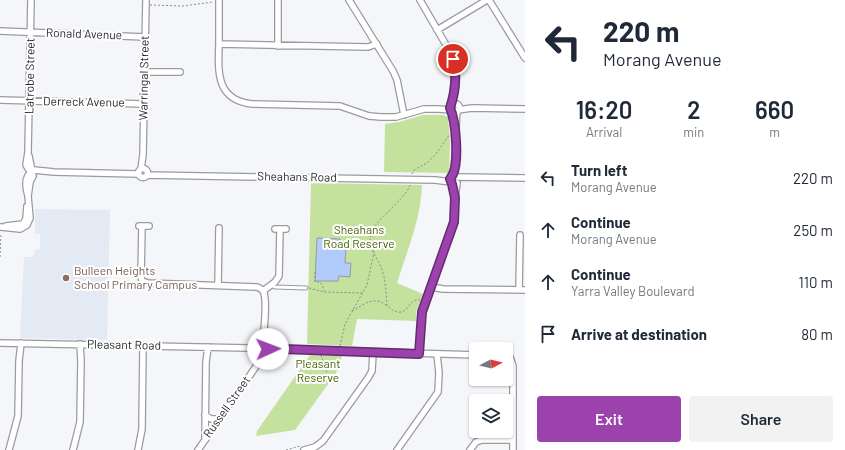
<!DOCTYPE html>
<html lang="en">
<head>
<meta charset="utf-8">
<style>
	:root { --surface:#fff; --page:#f2f2f3; --text:#1f2937; --muted:#747a83; --accent:#9c42ad }
	body { margin:0; font-family:Barlow,sans-serif; background:var(--page); color:var(--text); height:100vh; display:flex; flex-direction:column; font-size:15px; white-space:nowrap }
	* { box-sizing:border-box; margin:0 }
	p { font-size:13px; color:var(--muted) }
	.icon { flex:none; width:22px; height:22px; fill:none; stroke:currentColor; stroke-width:2; stroke-linecap:round; stroke-linejoin:round }
	.map { position:relative; flex:1; overflow:hidden }
	.details { display:flex; flex-direction:column; background:var(--surface); width:320px }
	.details>* { flex:none }
	.guide { background:#fff; color:var(--text); overflow:hidden }
	.needle { width:26px; rotate:83deg }
	.fabs { position:absolute; left:469px; top:342px; display:grid; gap:8px }
	.fabs a { display:grid; place-items:center; width:44px; height:44px; border-radius:4px; background:var(--surface); box-shadow:0 1px 3px #0004; font-size:20px }
	.pin { position:absolute; display:grid; place-items:center; width:34px; height:34px; color:#fff; margin:-17px; border:2px solid #fff; border-radius:50%; box-shadow:0 1px 4px #0007 }
	.me { position:absolute; width:44px; margin:-22px; rotate:88deg; stroke-linejoin:round; filter:drop-shadow(0 0 3px #0008) }
	.turn { display:flex; align-items:center; gap:14px; height:84px; padding:0 12px; font-size:18px }
	.turn .icon { width:52px; height:52px; stroke-width:2.5 }
	.turn b { display:block; font-size:28px; line-height:34px }
	.eta { display:flex; justify-content:space-evenly; align-items:center; height:68px; text-align:center }
	.eta b { font-size:24px; font-weight:600; line-height:28px }
	.button { display:flex; gap:8px; margin-top:auto; padding:8px 12px }
	.button a { flex:1; height:46px; border-radius:4px; background:var(--accent); color:#fff; font-size:16px; font-weight:600; line-height:46px; text-align:center }
	.button a+a { background:var(--page); color:var(--text) }
	ul { padding:0; list-style:none }
	li { display:flex; align-items:center; gap:12px; height:52px; padding:0 12px }
	li div { flex:1 }
	li b { display:block; font-size:15px }
	li em { font-style:normal }
	main { display:flex; flex:1; min-height:0 }
	.map>svg:first-child { display:block }
	.built { fill:#e4eaf4 }
	.green { fill:#c5e19e }
	.building { fill:#b1ccfa; stroke:#98999c }
	.lines { fill:none; stroke-linecap:round; stroke-linejoin:round }
	.lane-casing { stroke:#999b9d; stroke-width:5 }
	.street-casing { stroke:#999b9d; stroke-width:8 }
	.path { stroke:#8a8b8d; stroke-width:1; stroke-dasharray:2 2; stroke-linecap:butt }
	.lane { stroke:#fff; stroke-width:3 }
	.street { stroke:#fff; stroke-width:5.5 }
	.route-casing { stroke:#652b70; stroke-width:10 }
	.route { stroke:#9c42ad; stroke-width:7 }
	.education-dot { fill:#8d6e63; stroke:#fff; stroke-width:1.5 }
	.labels { text-anchor:middle; stroke-width:4; stroke-linejoin:round; paint-order:stroke }
	.street-label { font-size:12px; fill:#2a2b2c; stroke:#fff }
	.park-label { font-size:12px; fill:#466300; stroke:#fff }
	.education-label { font-size:12px; fill:#785e54; stroke:#fff; text-anchor:start }
</style>
</head>
<body>
<main>
<div class="map">
<svg width="525" height="450" viewBox="0 0 525 450">
	<rect width="100%" height="100%" fill="#f4f6f9"/>
	<path class="built" d="M35 209 110 210 107 340 20 338 24 257H33L35 250 40 249V234H35Z"/>
	<path class="green" d="M423 115H443L448 117 450 143 449 173 384 172 385 124 399 122Z
		M311 183 422 185C421 219 407 251 397 283L423 294 416 312V321L357 319 352 346 307 344Z
		M310 355 342 356 336 373 295 430 256 436 257 431Z"/>
	<path class="building" d="M317 238 340 239V248H346L345 263H351L350 277 339 276 338 281H315Z"/>
	<g class="lines">
		<g class="lane-casing">
			<path id="lane" d="M271 285 275 287 306 288"/>
		</g>
		<g class="street-casing">
			<path id="street" d="M31 0 28 152 26 165 33 176
				M219 0C219 15 219 29 219 44 218 72 216 100 252 104L340 106 369 116 381 117H396L424 109H438L451 110
				M349 0 393 71 397 80 404 115
				M420 0 449 50 453 59 455 78 452 104
				M489 0 525 58
				M437 30 487 0
				M0 31 145 37
				M219 44 368 47 377 44
				M278 46V0
				M144 72H180
				M0 100 144 104
				M450.5 108a4.5 4.5 0 1 1 9 0a4.5 4.5 0 1 1-9 0Z
				M458 110 472 108 525 109
				M138.5 173a4.5 4.5 0 1 1 9 0a4.5 4.5 0 1 1-9 0Z
				M141 169 143 155 146 0
				M147 175 435 180 451 182
				M453 175C457 154 455 132 457 111
				M458 177 525 178
				M28 196C25 186 24 175 34 170L54 172 138 174
				M6 226 23 224 26 219 27 206
				M139 226H149
				M142 226 141 277 142 281 148 283 257 287C260 288 263 290 264 293 267 303 264 334 262 344
				M1 227 20 229 27 225 30 218 28 196 30 182 33 176 29 156
				M275 229H286
				M218 285 219 228
				M431 287 443 289 525 290
				M519 290 520 235
				M263 291 275 282 279 276 280 229
				M0 343 248 348 259 346
				M258.5 349a4.5 4.5 0 1 1 9 0a4.5 4.5 0 1 1-9 0Z
				M267 347 283 349 476 355
				M419 354 422 312 454 222 455 198 457 183
				M510 357 513 366V450
				M205 415 211 419H219
				M205 440 206 362 208 347
				M9 450 18 416 19 361 21 343
				M73 450 80 422 81 361 80 344
				M138 450 142 429 143 346
				M198 450 257 365 264 357 265 353
				M304 450 315 447 323 441 368 378 372 371 373 352
				M397 450 438 392 439 373 437 354
				M470 450 476 442 482 440H513"/>
		</g>
		<path class="path" d="M150 5 183 6 213 2
			M412 174 414 170 427 163 435 155 450 134
			M410 185C404 202 370 222 370 238 369 249 379 260 382 270 386 281 386 294 387 306 408 324 407 297 420 300
			M370 236H375
			M0 257 1 233
			M315 272V282H320L323 287 324 291
			M309 288 324 292 362 293
			M352 311C365 304 374 295 387 306
			M340 346 345 324 367 285 374 252
			M321 355 327 373
			M286 450 300 446"/>
		<use href="#lane" class="lane"/>
		<use href="#street" class="street"/>
	</g>
	<g class="lines">
		<g class="route-casing">
			<path id="route" d="M268 349 267 347 283 349 419 354 422 312 454 222 455 198 452 184 450 179C451 177 452 176 453 174 459 161 456 121 450 108 455 93 457 75 453 59"/>
		</g>
		<use href="#route" class="route"/>
	</g>
	<circle class="education-dot" cx="66" cy="278" r="4"/>
	<g class="labels">
		<g class="street-label">
			<text transform="translate(84 34) rotate(2)" y="4">Ronald Avenue</text>
			<text transform="translate(30 76) rotate(-89)" y="4">Latrobe Street</text>
			<text transform="translate(144 78) rotate(-89)" y="4">Warringal Street</text>
			<text transform="translate(84 102) rotate(1)" y="4">Derreck Avenue</text>
			<text transform="translate(297 177) rotate(1)" y="4">Sheahans Road</text>
			<text transform="translate(124 345) rotate(1)" y="4">Pleasant Road</text>
			<text transform="translate(227 407) rotate(-55)" y="4">Russell Street</text>
		</g>
		<g class="park-label">
			<text x="359" y="234">Sheahans<tspan x="359" dy="14">Road Reserve</tspan></text>
			<text x="318" y="368">Pleasant<tspan x="318" dy="14">Reserve</tspan></text>
		</g>
		<g class="education-label">
			<text x="74" y="275">Bulleen Heights<tspan x="74" dy="14">School Primary Campus</tspan></text>
		</g>
	</g>
</svg>
<div class="fabs">
<a><svg class="needle" viewBox="-14 -14 28 28"><path d="M0-13l5 13h-10z" fill="#e53935"/><path d="M0 13l5-13h-10z" fill="#747a83"/></svg></a>
<a><svg class="icon" aria-label="layers" viewBox="0 0 24 24"><path d="M12 4l9 5-9 5-9-5zM3 14l9 5 9-5"/></svg></a>
</div>
<div class="pin" style="left:453px;top:59px;background:#d93025"><svg class="icon" aria-label="arrive" viewBox="0 0 24 24"><path d="M6 21V4h12l-3 4 3 4H6"/></svg></div>
<svg class="me" style="left:268px;top:349px" viewBox="-20 -20 40 40"><circle r="19" fill="#fff"/><path d="M0-13L10 11 0 6-10 11z" fill="#9c42ad"/></svg>
</div>
<section class="details">
<div class="guide">
<div class="turn"><svg class="icon" aria-label="left" viewBox="0 0 24 24"><path d="M17 20v-9H6M10 6l-5 5 5 5"/></svg><div><b>220 m</b>Morang Avenue</div></div>
</div>
<div class="eta">
<div><b>16:20</b><p>Arrival</p></div>
<div><b>2</b><p>min</p></div>
<div><b>660</b><p>m</p></div>
</div>
<ul>
<li><svg class="icon" aria-label="left" viewBox="0 0 24 24"><path d="M17 20v-9H6M10 6l-5 5 5 5"/></svg><div><b>Turn left</b><p>Morang Avenue</p></div><em>220 m</em></li>
<li><svg class="icon" aria-label="ahead" viewBox="0 0 24 24"><path d="M12 20V5M6 11l6-6 6 6"/></svg><div><b>Continue</b><p>Morang Avenue</p></div><em>250 m</em></li>
<li><svg class="icon" aria-label="ahead" viewBox="0 0 24 24"><path d="M12 20V5M6 11l6-6 6 6"/></svg><div><b>Continue</b><p>Yarra Valley Boulevard</p></div><em>110 m</em></li>
<li><svg class="icon" aria-label="arrive" viewBox="0 0 24 24"><path d="M6 21V4h12l-3 4 3 4H6"/></svg><div><b>Arrive at destination</b></div><em>80 m</em></li>
</ul>
<div class="button"><a>Exit</a><a>Share</a></div>
</section>
</main>
</body>
</html>
